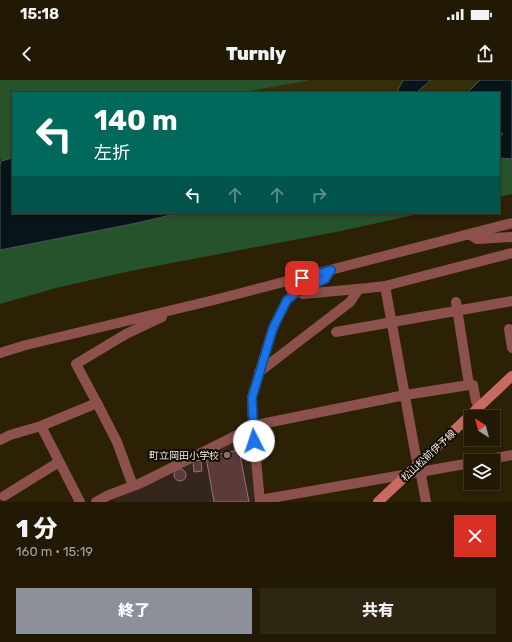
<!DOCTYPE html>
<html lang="ja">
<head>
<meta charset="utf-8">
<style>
	:root { --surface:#211903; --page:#2d2612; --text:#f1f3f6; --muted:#a2a09a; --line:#3e3825; --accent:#8c9099 }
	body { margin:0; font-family:Rubik,"Noto Sans JP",sans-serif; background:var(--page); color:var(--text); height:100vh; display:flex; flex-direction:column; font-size:15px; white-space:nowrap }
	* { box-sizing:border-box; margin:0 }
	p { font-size:13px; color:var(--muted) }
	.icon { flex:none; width:22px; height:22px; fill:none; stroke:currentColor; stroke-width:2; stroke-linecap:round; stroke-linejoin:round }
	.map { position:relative; height:422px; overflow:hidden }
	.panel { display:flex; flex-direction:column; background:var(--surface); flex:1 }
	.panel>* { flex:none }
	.hud { position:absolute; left:12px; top:12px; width:488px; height:122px; border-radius:0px; box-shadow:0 2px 6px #0003,0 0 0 1px var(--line); background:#00695c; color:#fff; overflow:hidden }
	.needle { width:26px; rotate:324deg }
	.buttons { position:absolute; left:464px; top:330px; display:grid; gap:8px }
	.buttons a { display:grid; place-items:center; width:36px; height:36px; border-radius:0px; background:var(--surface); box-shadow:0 2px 6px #0003,0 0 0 1px var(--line); font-size:20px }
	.pin { position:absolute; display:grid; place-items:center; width:34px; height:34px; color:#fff; margin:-17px; border-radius:8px; box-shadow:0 2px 6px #0006 }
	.me { position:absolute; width:44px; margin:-22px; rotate:356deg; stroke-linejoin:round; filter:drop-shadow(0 0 3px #0008) }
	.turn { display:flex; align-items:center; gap:14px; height:84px; padding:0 16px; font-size:18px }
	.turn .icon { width:52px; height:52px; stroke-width:2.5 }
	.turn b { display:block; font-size:28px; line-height:34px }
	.lanes { display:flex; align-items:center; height:38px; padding:0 16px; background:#0003; justify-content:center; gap:20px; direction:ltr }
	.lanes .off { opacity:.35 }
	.round { display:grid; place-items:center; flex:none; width:42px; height:42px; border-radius:0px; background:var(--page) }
	.overview { display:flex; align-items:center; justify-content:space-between; height:68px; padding:0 16px }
	h1 { font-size:24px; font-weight:800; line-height:30px }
	.cta { display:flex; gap:8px; margin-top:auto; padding:8px 16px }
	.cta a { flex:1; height:46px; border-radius:0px; background:var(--accent); color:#fff; font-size:16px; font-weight:800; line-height:46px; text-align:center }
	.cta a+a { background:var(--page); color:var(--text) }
	.status { display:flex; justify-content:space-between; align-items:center; height:28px; padding:0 20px; background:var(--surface); direction:ltr }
	.status svg { height:11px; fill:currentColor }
	header { display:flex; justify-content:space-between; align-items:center; height:52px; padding:0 16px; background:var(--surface); font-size:18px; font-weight:800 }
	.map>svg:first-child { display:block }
	.education { fill:#35261b }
	.green { fill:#27532c }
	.sand { fill:#352d0c }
	.water { fill:#07151b; stroke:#4e5656 }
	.building { fill:#5b3a39; stroke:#977271 }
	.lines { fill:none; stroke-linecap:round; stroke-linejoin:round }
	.street { stroke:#8c514c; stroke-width:10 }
	.secondary { stroke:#c76a62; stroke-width:10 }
	.route-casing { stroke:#114b97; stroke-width:10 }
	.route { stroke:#1a73e8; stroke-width:7 }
	.education-dot { fill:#8d6e63; stroke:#100b02; stroke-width:1.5 }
	.labels { text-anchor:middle; stroke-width:4; stroke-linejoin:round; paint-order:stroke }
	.poi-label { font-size:10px; fill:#f5eede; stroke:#100b02; text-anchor:end }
	.street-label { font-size:10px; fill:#f5eede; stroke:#100b02 }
</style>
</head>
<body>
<div class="status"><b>15:18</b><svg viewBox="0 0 49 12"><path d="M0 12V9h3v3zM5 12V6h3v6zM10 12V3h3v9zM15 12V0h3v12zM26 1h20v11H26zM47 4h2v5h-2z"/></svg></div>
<header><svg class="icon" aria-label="back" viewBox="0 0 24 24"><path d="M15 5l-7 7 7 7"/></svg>Turnly<svg class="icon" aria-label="share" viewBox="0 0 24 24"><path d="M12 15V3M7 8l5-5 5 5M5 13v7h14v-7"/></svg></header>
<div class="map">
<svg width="512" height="422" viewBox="0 0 512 422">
	<rect width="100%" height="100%" fill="#2c2104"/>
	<path class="education" d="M241 356 250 359 256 422H115L113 418Z"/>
	<path class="green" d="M0 0H403L398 10 397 13H13V78L1 81 0 77Z
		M499 78 512 79V114L499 117Z
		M179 133H423L341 151 135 190 56 208 0 224V170L137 143Z"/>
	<path class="sand" d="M311 0H403L398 10 397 13H239Z
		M431 0H480L467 13H416Z"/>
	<path class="water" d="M403 0H431L416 13H397L398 10Z
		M480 0H512V79L499 78V58L503 54 499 51V13H467Z
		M13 78V133H179L137 143 0 170V85L1 81Z"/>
	<path class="building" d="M239 370 249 422H214L206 377Z
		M201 380 202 391 194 392 193 381Z
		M174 395a6 6 0 1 1 12 0a6 6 0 1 1-12 0Z"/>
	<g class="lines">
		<path class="street" d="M469 154 477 159 512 157
			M385 206 416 377 419 384 426 422
			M299 212 303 214 368 208 385 206 512 173
			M456 222 469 305H473L476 321 479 327
			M509 249 512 268
			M336 252 512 221
			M0 273 26 265 214 220 512 143
			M259 292 350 222 359 209
			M41 346 80 422
			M0 360 10 355 41 346 97 323
			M480 381 512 375
			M133 406 117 362 97 323 76 284 126 254 162 237
			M4 416 59 382
			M260 420 471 383
			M96 422 109 415 141 403 253 347 261 344 405 315 469 305
			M260 422 253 347 252 317 273 248 287 220 297 212 325 199 331 190"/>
		<path class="secondary" d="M378 422 512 296"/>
	</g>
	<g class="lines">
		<g class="route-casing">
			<path id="route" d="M254 361 252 318 273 248 287 220 297 212 325 199 331 190 302 198"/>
		</g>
		<use href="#route" class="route"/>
	</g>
	<circle class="education-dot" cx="227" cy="375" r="4"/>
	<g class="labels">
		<g class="poi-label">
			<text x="219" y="379">町立岡田小学校</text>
		</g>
		<g class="street-label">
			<text transform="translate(428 375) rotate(-43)" y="4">松山松前伊予線</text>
		</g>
	</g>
</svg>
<div class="buttons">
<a><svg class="needle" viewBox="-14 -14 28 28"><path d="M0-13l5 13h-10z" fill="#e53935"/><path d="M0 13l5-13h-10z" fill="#a2a09a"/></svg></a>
<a><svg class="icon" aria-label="layers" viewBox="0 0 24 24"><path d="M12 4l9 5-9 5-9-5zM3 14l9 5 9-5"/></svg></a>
</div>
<div class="pin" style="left:302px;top:198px;background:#d93025"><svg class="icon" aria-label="arrive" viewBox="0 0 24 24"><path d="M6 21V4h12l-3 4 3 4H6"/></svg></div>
<svg class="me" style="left:254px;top:361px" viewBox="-20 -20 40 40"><circle r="19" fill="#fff"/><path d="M0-13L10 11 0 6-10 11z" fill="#1a73e8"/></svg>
<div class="hud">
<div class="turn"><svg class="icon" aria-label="left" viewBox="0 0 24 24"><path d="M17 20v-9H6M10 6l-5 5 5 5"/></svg><div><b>140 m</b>左折</div></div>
<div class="lanes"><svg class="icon" aria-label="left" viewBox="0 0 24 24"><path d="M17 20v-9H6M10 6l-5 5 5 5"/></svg><svg class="icon off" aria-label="ahead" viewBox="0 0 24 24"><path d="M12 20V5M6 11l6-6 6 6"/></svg><svg class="icon off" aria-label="ahead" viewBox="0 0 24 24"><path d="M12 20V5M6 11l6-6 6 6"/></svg><svg class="icon off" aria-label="right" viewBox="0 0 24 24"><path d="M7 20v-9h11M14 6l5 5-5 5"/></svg></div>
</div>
</div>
<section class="panel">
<div class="overview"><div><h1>1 分</h1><p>160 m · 15:19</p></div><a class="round" style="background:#d93025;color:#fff"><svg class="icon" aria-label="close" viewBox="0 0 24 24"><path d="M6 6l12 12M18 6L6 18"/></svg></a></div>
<div class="cta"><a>終了</a><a>共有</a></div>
</section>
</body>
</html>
